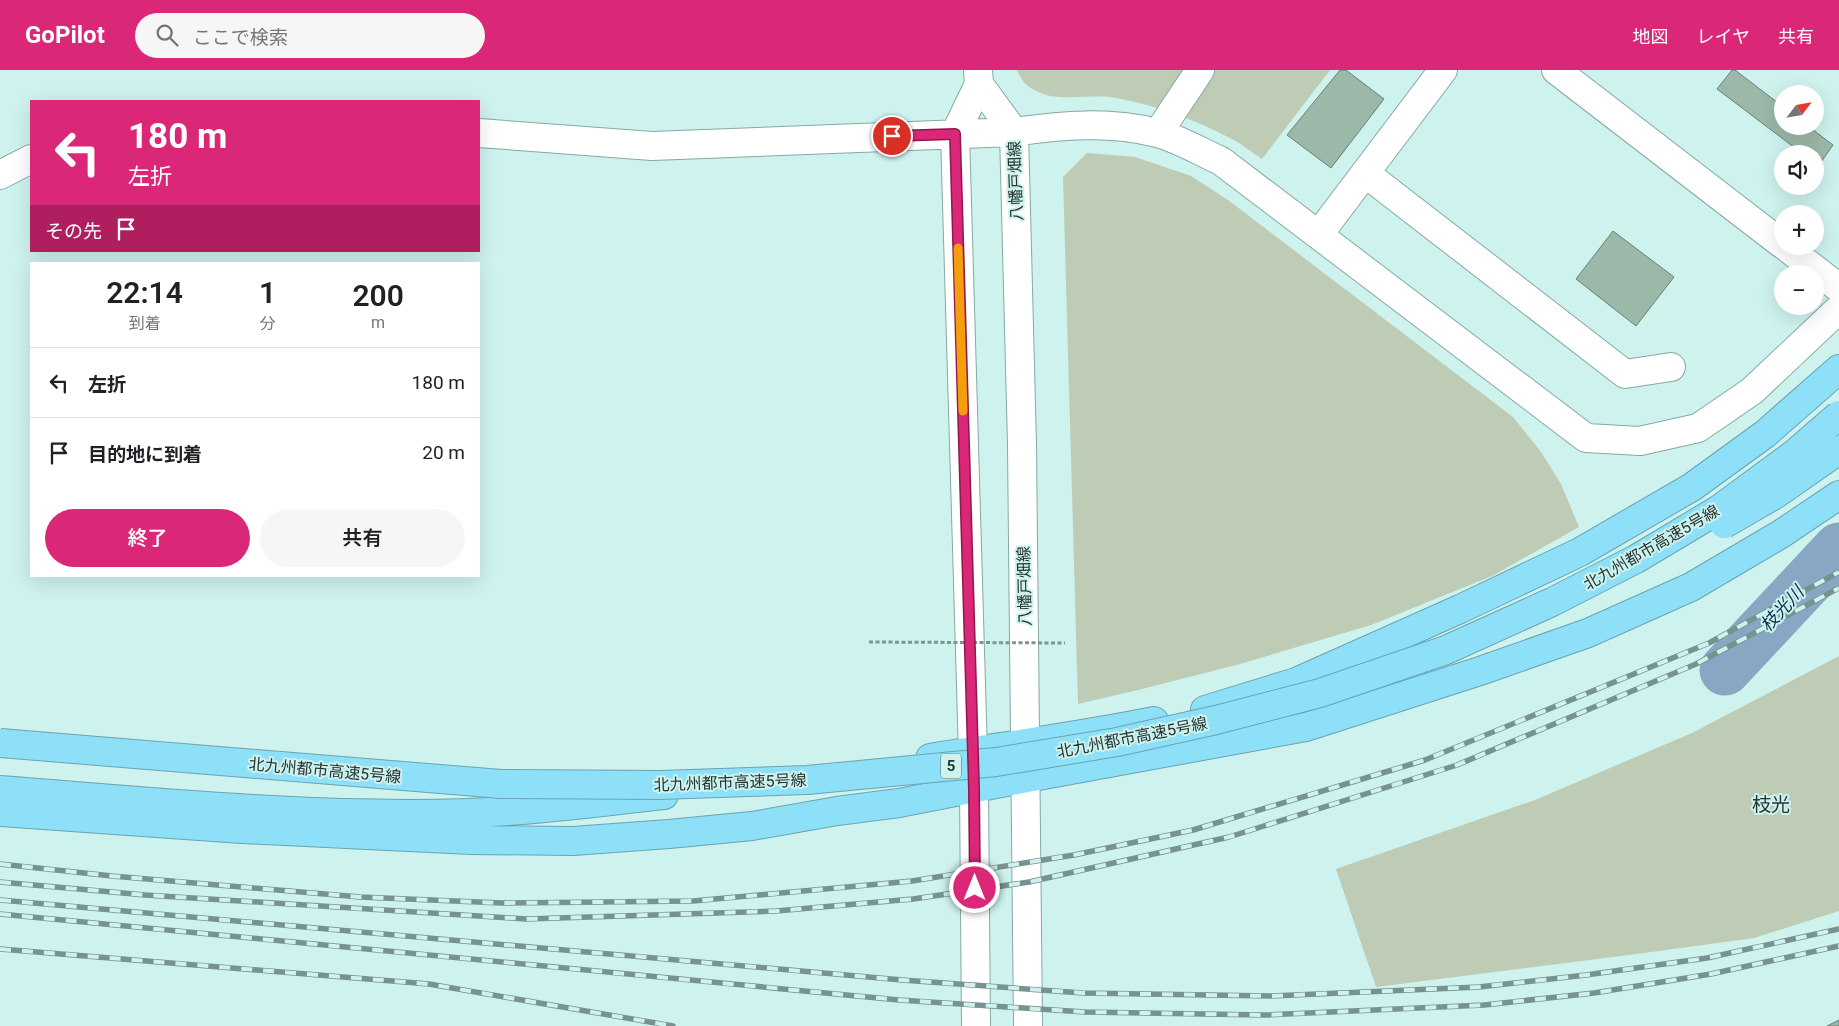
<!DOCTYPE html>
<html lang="ja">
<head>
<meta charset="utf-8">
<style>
	:root { --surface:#fff; --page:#f6f6f6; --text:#202124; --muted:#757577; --line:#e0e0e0; --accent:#db2777 }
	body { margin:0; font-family:Roboto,"Noto Sans JP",sans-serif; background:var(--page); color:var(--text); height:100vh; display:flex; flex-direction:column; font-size:19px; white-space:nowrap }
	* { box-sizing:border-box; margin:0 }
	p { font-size:16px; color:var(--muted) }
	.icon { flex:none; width:28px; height:28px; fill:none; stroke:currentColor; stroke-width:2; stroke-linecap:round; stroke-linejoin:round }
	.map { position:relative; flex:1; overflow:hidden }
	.drawer { position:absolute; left:30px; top:192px; width:450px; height:315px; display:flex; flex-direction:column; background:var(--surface); border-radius:0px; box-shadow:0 5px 20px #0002 }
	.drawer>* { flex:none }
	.guide { position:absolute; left:30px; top:30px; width:450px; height:152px; border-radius:0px; box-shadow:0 5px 20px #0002; background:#db2777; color:#fff; overflow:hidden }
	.needle { width:32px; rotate:59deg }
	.tools { position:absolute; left:1774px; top:15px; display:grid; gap:10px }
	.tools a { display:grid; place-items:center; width:50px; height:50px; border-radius:50%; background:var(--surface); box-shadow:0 5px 20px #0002; font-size:25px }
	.pin { position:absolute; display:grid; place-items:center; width:42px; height:42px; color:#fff; margin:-21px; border:2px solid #fff; border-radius:50%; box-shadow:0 1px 5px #0007 }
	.me { position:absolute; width:55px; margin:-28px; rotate:0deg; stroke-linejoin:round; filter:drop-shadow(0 0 4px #0008) }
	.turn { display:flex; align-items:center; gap:18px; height:105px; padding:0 15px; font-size:22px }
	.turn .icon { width:65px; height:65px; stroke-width:2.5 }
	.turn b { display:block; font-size:35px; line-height:42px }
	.then { display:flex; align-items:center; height:48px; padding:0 15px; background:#0003; gap:10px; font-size:19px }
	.eta { display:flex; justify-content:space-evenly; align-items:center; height:85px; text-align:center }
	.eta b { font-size:30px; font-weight:600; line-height:35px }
	.cta { display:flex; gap:10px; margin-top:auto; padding:10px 15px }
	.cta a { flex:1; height:58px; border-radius:30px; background:var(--accent); color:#fff; font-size:20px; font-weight:600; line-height:58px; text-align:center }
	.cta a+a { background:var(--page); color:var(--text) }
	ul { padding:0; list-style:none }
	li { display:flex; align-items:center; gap:15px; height:70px; padding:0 15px; border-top:1px solid var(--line) }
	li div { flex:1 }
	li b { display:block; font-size:19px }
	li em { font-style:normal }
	header { display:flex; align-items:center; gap:30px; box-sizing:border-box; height:70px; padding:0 25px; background:var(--accent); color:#fff }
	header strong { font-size:24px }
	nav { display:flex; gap:28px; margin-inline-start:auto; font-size:18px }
	.search { width:350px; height:45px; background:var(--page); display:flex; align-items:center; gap:12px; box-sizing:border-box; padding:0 18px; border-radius:28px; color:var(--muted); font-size:19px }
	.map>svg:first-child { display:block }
	.grass { fill:#becbb5 }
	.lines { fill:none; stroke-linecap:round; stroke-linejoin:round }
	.river { stroke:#88a7c3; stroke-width:51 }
	.building { fill:#9cb8a8; stroke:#678273 }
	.minor-casing { stroke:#86a9a5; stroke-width:30 }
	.highway-casing { stroke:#69a4b2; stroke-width:30 }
	.minor { stroke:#fff; stroke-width:28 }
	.highway { stroke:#8de0f7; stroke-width:28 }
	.rail-casing { stroke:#78928f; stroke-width:5.5 }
	.rail { stroke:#cef2ee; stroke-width:4; stroke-dasharray:11; stroke-linecap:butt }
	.highway-bridge-casing { stroke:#69a4b2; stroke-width:30; stroke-linecap:butt }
	.path-bridge { stroke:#7c9693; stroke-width:3; stroke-dasharray:4 2.5; stroke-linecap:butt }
	.highway-bridge { stroke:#8de0f7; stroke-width:28 }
	.route-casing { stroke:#8e194d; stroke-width:12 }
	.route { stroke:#db2777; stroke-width:9 }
	.slow { stroke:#f59e0b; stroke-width:9 }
	.labels { text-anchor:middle; stroke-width:4; stroke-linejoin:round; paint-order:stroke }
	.shield { fill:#cef2ee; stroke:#586e6b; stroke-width:1 }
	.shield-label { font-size:15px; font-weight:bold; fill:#263533 }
	.street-label { font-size:16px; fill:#263533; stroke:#cef2ee }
	.water-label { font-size:18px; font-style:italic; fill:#09304d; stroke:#cef2ee }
	.quarter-label { font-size:19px; fill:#263533; stroke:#cef2ee }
</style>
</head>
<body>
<header>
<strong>GoPilot</strong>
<div class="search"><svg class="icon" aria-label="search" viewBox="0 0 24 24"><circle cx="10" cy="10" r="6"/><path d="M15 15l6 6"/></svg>ここで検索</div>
<nav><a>地図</a><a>レイヤ</a><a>共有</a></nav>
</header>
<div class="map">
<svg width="1839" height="956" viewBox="0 0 1839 956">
	<rect width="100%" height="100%" fill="#cef2ee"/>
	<path class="grass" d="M1017 0H1330L1262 89C1251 82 1241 73 1230 68 1194 49 1149 33 1110 27 1090 25 1059 31 1041 23 1028 18 1022 12 1017 0Z
		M1087 83 1135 87 1191 106 1228 130 1513 347 1541 382 1561 414 1579 457 1492 506 1371 555 1240 594 1142 619 1078 634 1063 107Z
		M1839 586V841L1754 868 1629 885 1376 917 1336 799 1535 730 1692 663Z"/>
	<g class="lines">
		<path class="river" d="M1725 600 1839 478"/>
	</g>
	<path class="building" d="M1340 0H1346L1384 29 1331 98 1287 65Z
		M1732 0H1735L1782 36V56H1808L1833 75 1819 95 1815 92V84H1803L1717 19Z
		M1613 161 1674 207 1636 256 1576 209Z
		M1839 950V956H1827Z"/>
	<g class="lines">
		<g class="minor-casing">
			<path id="minor" d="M1556 0 1782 174
				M979 14 1014 62 1022 375 1028 956
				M479 63 652 76 1014 62C1062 55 1110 51 1157 63 1177 68 1201 82 1221 91L1586 368 1640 371 1698 358 1752 321 1839 239
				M1158 63 1200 0
				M1365 103 1625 304 1671 297
				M0 105 31 89
				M1319 164 1443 0
				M1785 176 1839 218
				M976 956 974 719 955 64 979 14 978 0"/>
		</g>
		<g class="highway-casing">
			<path id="highway" d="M1205 640 1296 612 1460 539 1580 482 1692 417 1765 364 1839 299
				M930 688C1004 676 1080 666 1154 651
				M0 720C156 732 312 748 468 743 534 741 599 732 664 725
				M0 742 242 759 367 765 472 770 573 771 669 764 752 756 837 741 899 733 1027 708 1306 657 1480 601 1588 563 1691 517 1781 464 1839 425"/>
		</g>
		<use href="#minor" class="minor"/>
		<use href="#highway" class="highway"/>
		<g class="rail-casing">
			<path id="rail" d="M0 794 112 806 360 827 502 833 693 831 912 811 1074 785 1193 760 1425 690 1709 573 1839 502
				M0 812 145 825 526 849 776 841 913 829 1029 812 1229 767 1457 695 1696 594 1839 518
				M0 830 902 910 1083 923 1271 926 1479 917 1586 905 1707 888 1839 859
				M0 844 899 930 1085 942 1264 945 1484 935 1594 923 1711 904 1839 876
				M0 879 429 914 673 956"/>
		</g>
		<use href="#rail" class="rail"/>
		<g class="highway-bridge-casing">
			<path id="highway-bridge" d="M1724 454 1776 424 1839 380
				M0 673 501 714 660 715 807 710 996 692 1117 672 1216 650 1320 623 1446 580 1552 532 1636 489 1718 440 1794 384 1839 345"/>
		</g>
		<path class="path-bridge" d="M869 572 1065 573"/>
		<use href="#highway-bridge" class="highway-bridge"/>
	</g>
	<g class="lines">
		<g class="route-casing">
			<path id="route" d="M892 66 955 64 974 719 975 818"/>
		</g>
		<use href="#route" class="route"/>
		<path class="slow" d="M958 178 963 341"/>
	</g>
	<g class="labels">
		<rect class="shield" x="941" y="683.5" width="20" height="25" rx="4"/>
		<g class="shield-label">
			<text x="951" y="701">5</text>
		</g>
		<g class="street-label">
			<text transform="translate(1015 111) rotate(-92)" y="6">八幡戸畑線</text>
			<text transform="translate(1651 477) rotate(-30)" y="6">北九州都市高速5号線</text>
			<text transform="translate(1024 516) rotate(-91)" y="6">八幡戸畑線</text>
			<text transform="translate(1132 667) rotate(-11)" y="6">北九州都市高速5号線</text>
			<text transform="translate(325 700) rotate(5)" y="6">北九州都市高速5号線</text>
			<text transform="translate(730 712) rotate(-2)" y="6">北九州都市高速5号線</text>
		</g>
		<g class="water-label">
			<text transform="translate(1782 539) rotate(-47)" y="6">枝光川</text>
		</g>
		<g class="quarter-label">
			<text x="1771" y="741">枝光</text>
		</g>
	</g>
</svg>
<div class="tools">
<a><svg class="needle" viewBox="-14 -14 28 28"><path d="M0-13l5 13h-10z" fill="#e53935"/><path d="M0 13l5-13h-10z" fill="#757577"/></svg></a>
<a><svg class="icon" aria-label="sound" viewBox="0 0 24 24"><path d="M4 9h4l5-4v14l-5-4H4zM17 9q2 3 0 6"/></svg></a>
<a>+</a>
<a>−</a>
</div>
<div class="pin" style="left:892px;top:66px;background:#d93025"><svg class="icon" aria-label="arrive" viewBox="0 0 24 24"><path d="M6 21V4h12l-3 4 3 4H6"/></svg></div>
<svg class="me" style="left:975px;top:818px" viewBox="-20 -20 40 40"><circle r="17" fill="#db2777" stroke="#fff" stroke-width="3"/><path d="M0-11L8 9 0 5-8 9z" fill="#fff"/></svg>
<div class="guide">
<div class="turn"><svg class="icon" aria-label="left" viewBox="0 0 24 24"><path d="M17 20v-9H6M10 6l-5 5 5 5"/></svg><div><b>180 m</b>左折</div></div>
<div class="then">その先<svg class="icon" aria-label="arrive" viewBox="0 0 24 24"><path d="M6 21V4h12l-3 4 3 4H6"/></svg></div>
</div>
<section class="drawer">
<div class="eta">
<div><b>22:14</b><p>到着</p></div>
<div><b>1</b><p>分</p></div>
<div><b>200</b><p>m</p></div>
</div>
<ul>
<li><svg class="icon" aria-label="left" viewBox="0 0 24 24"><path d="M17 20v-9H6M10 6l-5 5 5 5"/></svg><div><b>左折</b></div><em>180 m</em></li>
<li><svg class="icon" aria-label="arrive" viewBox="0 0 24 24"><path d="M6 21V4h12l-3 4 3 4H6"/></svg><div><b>目的地に到着</b></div><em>20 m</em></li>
</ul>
<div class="cta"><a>終了</a><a>共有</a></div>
</section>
</div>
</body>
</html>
